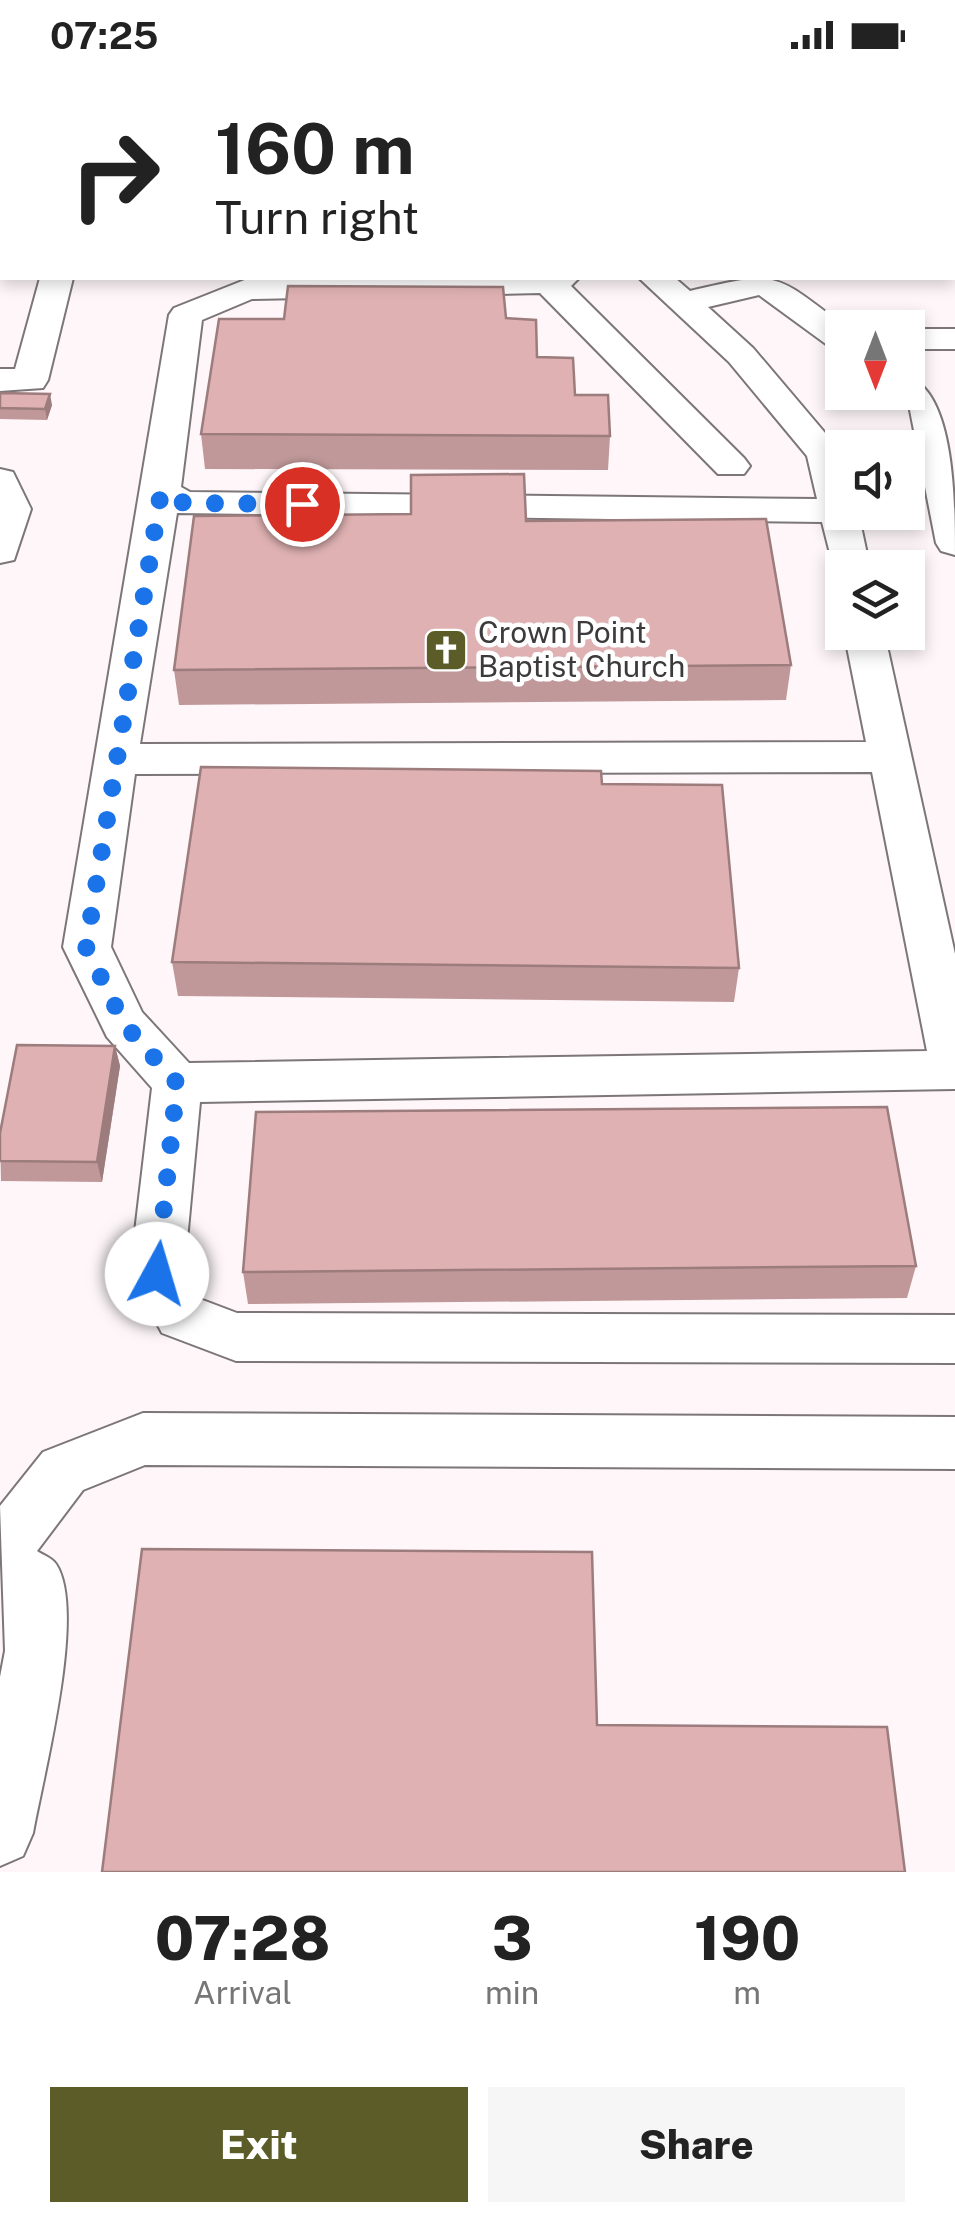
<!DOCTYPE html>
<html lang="en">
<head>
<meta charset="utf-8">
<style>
	:root { --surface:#fff; --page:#f6f6f6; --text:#222; --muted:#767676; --accent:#5c5c29 }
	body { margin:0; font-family:"Public Sans",sans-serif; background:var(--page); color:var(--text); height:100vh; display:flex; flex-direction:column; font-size:38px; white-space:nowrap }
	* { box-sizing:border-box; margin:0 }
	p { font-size:32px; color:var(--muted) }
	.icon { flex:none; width:55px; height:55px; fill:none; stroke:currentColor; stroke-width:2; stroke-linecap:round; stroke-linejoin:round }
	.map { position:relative; height:1802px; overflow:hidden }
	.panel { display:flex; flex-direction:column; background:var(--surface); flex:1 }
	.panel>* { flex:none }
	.banner { position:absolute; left:0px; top:0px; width:955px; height:210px; box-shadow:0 5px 15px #0003; background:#fff; color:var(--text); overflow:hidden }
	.needle { width:65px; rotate:180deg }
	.controls { position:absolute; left:825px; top:240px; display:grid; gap:20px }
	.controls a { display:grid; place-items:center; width:100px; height:100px; border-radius:0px; background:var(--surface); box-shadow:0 5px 15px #0003; font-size:50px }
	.pin { position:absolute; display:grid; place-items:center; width:85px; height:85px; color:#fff; margin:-42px; border:5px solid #fff; border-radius:50%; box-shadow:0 2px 10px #0007 }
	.me { position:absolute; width:110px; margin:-55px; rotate:6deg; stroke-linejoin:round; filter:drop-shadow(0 0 8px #0008) }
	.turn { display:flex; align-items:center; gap:35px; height:210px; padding:0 50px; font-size:45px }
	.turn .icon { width:130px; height:130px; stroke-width:2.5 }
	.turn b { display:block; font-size:70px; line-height:85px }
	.eta { display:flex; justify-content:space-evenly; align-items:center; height:170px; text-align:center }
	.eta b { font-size:60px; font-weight:800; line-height:70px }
	.primary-button { display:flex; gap:20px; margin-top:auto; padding:20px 50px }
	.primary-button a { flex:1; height:115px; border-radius:0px; background:var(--accent); color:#fff; font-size:40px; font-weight:800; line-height:115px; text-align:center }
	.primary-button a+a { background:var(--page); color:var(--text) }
	.status { display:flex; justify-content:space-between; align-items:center; height:70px; padding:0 50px; background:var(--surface); direction:ltr }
	.status svg { height:28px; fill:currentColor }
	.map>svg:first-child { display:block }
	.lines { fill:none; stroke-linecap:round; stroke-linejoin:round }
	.minor-casing { stroke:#7c7678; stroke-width:4 }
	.minor { fill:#fff; fill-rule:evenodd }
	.wall { fill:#c09899 }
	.shaded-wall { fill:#9c7c7d }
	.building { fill:#dfb1b2; stroke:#9c7c7d; stroke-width:2.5 }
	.route { stroke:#1a73e8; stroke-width:18; stroke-dasharray:0 32.4 }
	.labels { text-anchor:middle; stroke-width:9; stroke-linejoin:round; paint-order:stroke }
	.poi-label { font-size:30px; fill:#3d3a3b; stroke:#fff; text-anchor:start }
</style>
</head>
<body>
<div class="status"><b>07:25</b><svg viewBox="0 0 49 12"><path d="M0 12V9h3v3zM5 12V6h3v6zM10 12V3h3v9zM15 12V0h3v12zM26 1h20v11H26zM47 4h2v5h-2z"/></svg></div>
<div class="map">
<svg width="955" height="1802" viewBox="0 0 955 1802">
	<rect width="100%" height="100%" fill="#fef6f9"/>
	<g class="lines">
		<g class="minor-casing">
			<path id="minor" d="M94 0H124V2H95Z
				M490 0H520V2H491Z
				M587 0H617V2H588Z
				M40 208H73L48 310 43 318 0 321V299H15Z
				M579 208 571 216 744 388 750 396 744 404H718L540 223 252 229 202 250 181 417 190 422 817 429 807 386 729 292 639 208H675L690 221C782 199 774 204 847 258H842V280L830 277 759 225 708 237 753 278 842 383V442H858L870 498H842V508L836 507 822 452 177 443 140 674 866 672 844 562H884L955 884V1019L200 1032 184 1202 200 1229 237 1243 955 1245V1293L236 1291 162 1263 130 1204 152 1018 107 967 63 877 169 245 174 238 247 209ZM872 702 927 981 189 993 142 942 111 877 135 704Z
				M908 259H955V279H908Z
				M908 307C955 323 955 434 955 485L941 481 936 473 909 335 893 322H908Z
				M0 399 13 402 31 439 14 490 0 493Z
				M143 1343 955 1347V1399L145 1395 83 1420 37 1481C43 1485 52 1488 56 1494 87 1541 43 1706 33 1763L23 1786 0 1796V1607L5 1581 0 1436 43 1382Z"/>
		</g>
		<use href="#minor" class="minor"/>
	</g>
	<path class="wall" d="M506 248 537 287 575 325 610 366 608 400 205 399 201 364Z
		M0 323 52 335 47 350 0 349Z
		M526 451 791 595 786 630 179 635 174 600Z
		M602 714 739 898 734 932 178 926 172 892Z
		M115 976 120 996 102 1112 1 1111 0 1063Z
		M916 1196 907 1228 248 1234 243 1202Z"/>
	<path class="shaded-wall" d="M771 0H830L824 2H765Z
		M935 0H955V16L952 17V2H929Z
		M955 70V100L952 101V71Z
		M955 140V165L952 167V142Z
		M2 143V198L0 207V151Z
		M50 324 52 335 47 350 45 339Z
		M115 976 120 996 102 1112 97 1092Z"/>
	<path class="building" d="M0 0H44L43 2H2V143L0 151Z
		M173 0H443V2H172Z
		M672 0H709V2H672Z
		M748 0H771L765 2H752Z
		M838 0H935L929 2H832Z
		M955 14V70L952 71V15Z
		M955 105V140L952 142V106Z
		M288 216 503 217 506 248 536 250 537 287 573 288 575 325H608L610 366 201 364 219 249H284Z
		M0 323 50 324 45 339 0 338Z
		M524 404 526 451 766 449 791 595 174 600 194 446 411 444V405Z
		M201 697 601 701 602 714 722 715 739 898 172 892Z
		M17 975 115 976 97 1092 0 1091V1063Z
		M887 1037 916 1196 243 1202 256 1042Z
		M142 1479 592 1482 597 1655 887 1657 905 1802H102Z"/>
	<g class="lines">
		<path class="route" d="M157 1204 177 1013 124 954 86 877 161 422 184 433 302 434"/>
	</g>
	<defs>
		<g id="church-square" transform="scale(2.25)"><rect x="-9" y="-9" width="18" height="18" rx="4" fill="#5c5c29" stroke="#fff"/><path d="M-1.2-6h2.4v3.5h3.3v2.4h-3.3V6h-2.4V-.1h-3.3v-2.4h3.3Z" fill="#fff"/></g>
	</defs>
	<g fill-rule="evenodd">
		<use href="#church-square" x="446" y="580"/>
	</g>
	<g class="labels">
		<g class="poi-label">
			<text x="478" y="573">Crown Point<tspan x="478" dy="34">Baptist Church</tspan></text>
		</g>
	</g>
</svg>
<div class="controls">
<a><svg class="needle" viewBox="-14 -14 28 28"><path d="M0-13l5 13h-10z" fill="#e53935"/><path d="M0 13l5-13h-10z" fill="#767676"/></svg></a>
<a><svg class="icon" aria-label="sound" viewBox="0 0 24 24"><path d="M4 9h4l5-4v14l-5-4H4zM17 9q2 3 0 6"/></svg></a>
<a><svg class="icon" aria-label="layers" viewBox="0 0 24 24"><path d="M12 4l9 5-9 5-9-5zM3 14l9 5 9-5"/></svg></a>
</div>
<div class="pin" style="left:302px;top:434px;background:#d93025"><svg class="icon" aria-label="arrive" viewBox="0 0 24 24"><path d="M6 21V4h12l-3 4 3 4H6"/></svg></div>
<svg class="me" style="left:157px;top:1204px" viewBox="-20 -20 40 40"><circle r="19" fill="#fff"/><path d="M0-13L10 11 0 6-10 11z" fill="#1a73e8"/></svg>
<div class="banner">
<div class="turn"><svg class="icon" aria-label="right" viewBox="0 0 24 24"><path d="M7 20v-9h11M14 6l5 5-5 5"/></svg><div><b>160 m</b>Turn right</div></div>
</div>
</div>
<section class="panel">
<div class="eta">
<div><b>07:28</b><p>Arrival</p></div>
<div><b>3</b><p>min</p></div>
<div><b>190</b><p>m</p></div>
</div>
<div class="primary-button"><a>Exit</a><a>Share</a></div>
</section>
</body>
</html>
